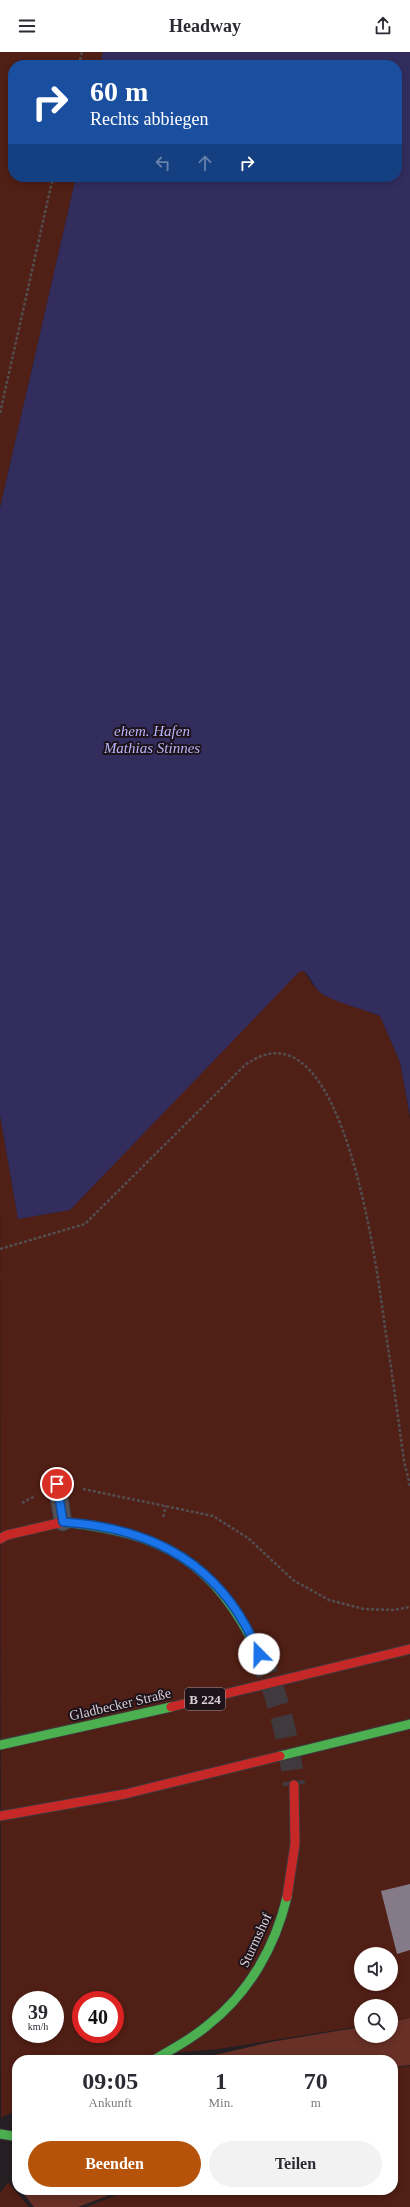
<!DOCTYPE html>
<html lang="de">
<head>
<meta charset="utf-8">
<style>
	:root { --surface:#fff; --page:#f2f2f3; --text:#2b2b33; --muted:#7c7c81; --accent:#b45309 }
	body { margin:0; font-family:"Times New Roman",serif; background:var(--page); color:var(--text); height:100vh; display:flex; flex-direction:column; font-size:15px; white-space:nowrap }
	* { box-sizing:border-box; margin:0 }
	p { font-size:13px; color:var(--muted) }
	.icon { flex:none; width:22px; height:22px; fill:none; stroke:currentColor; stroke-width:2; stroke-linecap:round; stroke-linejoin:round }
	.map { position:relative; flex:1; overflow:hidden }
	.panel { position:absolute; left:12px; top:2003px; width:386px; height:140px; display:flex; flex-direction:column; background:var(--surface); border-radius:16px; box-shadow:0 2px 6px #0003 }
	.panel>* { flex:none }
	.banner { position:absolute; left:8px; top:8px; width:394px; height:122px; border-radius:16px; box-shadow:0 2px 6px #0003; background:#1a4fa0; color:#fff; overflow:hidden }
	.controls { position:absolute; left:354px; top:1895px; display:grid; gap:8px }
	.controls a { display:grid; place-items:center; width:44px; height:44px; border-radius:50%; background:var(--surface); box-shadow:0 2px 6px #0003; font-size:20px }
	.speed { position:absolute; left:12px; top:1939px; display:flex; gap:8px; font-size:20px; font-weight:700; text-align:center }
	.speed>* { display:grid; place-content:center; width:52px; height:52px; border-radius:50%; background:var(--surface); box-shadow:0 2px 6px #0003; line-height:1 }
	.speed small { font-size:10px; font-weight:400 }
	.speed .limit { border:6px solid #d22; background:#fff; color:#111 }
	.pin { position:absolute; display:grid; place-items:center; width:34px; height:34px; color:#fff; margin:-17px; border:2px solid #fff; border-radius:50%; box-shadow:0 1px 4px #0007 }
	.me { position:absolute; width:44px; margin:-22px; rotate:338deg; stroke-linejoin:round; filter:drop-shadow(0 0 3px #0008) }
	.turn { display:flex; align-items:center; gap:14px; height:84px; padding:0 16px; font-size:18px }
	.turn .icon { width:52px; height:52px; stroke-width:2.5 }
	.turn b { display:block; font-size:28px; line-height:34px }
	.lanes { display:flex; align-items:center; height:38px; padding:0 16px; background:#0003; justify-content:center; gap:20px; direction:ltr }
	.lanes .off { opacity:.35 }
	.eta { display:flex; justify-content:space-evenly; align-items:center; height:68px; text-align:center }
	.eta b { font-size:24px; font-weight:700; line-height:28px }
	.cta { display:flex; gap:8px; margin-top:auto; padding:8px 16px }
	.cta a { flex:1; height:46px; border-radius:24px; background:var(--accent); color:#fff; font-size:16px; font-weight:700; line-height:46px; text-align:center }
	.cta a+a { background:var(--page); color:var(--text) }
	header { display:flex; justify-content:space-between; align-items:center; height:52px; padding:0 16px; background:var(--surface); font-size:18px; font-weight:700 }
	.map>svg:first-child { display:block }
	.green { fill:#501f15; fill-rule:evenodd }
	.forest { fill:#683026 }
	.water { fill:#332d5e }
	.building { fill:#847a88 }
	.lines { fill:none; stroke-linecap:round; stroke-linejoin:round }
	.secondary-tunnel { stroke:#40393e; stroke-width:22; stroke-dasharray:22 11; stroke-linecap:butt }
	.lane-casing { stroke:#3e393c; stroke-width:19 }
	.fast-casing { stroke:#3e393c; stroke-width:11 }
	.jam-casing { stroke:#3e393c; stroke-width:11 }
	.path { stroke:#534f51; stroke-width:2.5; stroke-dasharray:3 2; stroke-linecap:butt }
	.lane { stroke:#555053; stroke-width:17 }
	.fast { stroke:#4caf50; stroke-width:9 }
	.jam { stroke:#c62828; stroke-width:9 }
	.route-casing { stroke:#114b97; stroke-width:10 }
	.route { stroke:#1a73e8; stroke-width:7 }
	.labels { text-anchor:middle; stroke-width:4; stroke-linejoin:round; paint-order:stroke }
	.shield { fill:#1e131b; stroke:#a0979c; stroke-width:1 }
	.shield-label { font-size:13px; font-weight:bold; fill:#d7cfd4 }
	.street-label { font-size:14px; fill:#d7cfd4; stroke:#1e131b }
	.water-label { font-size:15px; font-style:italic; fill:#b8b6fc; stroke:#1e131b }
</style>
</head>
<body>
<header><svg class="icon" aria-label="menu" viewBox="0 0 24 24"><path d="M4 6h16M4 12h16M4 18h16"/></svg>Headway<svg class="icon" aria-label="share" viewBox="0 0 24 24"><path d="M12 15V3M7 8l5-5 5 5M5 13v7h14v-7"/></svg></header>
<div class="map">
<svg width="410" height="2155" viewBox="0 0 410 2155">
	<rect width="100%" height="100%" fill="#251f23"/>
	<path class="green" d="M0 0H103L100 13H13V125H76L0 456Z
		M304 919 312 932 322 942 380 964 400 1010 410 1067V1966L391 1969V1954H361V1974L218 1997 137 2004 127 2008H17V2058L1 2066 0 1063 18 1167 70 1158 290 928 299 920ZM361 1902H391V1932H361ZM21 1948H55V1982H21ZM81 1948H115V1982H81Z
		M410 2014V2155H87L128 2138H393V2016Z
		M8 2130 29 2155H0V2141Z"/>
	<path class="forest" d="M410 1966V2013L393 2015V2008H207L215 2003 271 1990 361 1975V1984H391V1970Z
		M21 2138H123L78 2155H34Z"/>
	<path class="water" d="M103 0H410V1064L400 1010 380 964C366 958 331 949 321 941 313 935 311 925 304 919L299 920 70 1158 18 1167 0 1063V456L76 125H397V13H100Z"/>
	<path class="building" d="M410 1832V1898L397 1902 381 1839Z"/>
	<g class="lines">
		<path class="secondary-tunnel" d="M259 1602C278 1643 289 1688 294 1733"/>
		<g class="lane-casing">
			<path id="lane" d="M57 1432 63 1470"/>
		</g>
		<g class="fast-casing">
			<path id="fast" d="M63 1470C164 1481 214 1509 259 1602
				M0 1693 171 1655
				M280 1704 410 1672
				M154 2008C172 1997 192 1987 208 1973 249 1941 275 1895 287 1845
				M0 2082 13 2084"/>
		</g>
		<g class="jam-casing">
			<path id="jam" d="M0 1487 7 1483 63 1470
				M171 1655 410 1597
				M0 1764 125 1742 280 1704
				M287 1845 295 1792 294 1733"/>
		</g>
		<path class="path" d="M79 13 82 0
			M0 361 53 125
			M0 1197 85 1172 244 1014C344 938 378 1225 385 1276 392 1320 398 1365 404 1409L410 1434
			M83 1437 213 1464 248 1486 293 1528 329 1548 364 1557 393 1558 410 1555
			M22 1451 35 1444
			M163 1465 166 1454"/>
		<use href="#lane" class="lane"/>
		<use href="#fast" class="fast"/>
		<use href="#jam" class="jam"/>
	</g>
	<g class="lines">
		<g class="route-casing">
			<path id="route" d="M57 1432 63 1470C155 1476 224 1514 259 1602"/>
		</g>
		<use href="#route" class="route"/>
	</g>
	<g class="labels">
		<rect class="shield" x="185" y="1636" width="40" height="22" rx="3"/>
		<g class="shield-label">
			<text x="205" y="1652">B 224</text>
		</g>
		<g class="street-label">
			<text transform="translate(120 1652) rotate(-13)" y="5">Gladbecker Straße</text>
			<text transform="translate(255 1888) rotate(-65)" y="5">Sturmshof</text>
		</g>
		<g class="water-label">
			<text x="152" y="684">ehem. Hafen<tspan x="152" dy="17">Mathias Stinnes</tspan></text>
		</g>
	</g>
</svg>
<div class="controls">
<a><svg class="icon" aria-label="sound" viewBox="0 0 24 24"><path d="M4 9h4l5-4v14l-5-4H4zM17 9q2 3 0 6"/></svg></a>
<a><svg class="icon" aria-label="search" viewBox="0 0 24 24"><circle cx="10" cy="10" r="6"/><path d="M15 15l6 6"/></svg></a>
</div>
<div class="speed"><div>39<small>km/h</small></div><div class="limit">40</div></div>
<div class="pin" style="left:57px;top:1432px;background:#d93025"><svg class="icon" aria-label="arrive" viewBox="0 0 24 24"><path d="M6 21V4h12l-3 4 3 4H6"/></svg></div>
<svg class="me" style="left:259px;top:1602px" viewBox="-20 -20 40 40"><circle r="19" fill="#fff"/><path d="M0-13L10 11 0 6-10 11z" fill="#1a73e8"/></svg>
<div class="banner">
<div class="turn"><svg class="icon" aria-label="right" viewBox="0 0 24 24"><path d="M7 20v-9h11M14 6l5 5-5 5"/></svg><div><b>60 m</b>Rechts abbiegen</div></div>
<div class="lanes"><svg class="icon off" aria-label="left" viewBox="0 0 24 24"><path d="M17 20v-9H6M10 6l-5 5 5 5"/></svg><svg class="icon off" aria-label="ahead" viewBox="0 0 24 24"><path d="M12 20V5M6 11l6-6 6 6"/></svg><svg class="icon" aria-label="right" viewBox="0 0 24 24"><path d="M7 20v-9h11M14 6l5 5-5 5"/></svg></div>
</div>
<section class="panel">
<div class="eta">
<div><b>09:05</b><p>Ankunft</p></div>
<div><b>1</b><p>Min.</p></div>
<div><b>70</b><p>m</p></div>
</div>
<div class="cta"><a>Beenden</a><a>Teilen</a></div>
</section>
</div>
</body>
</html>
